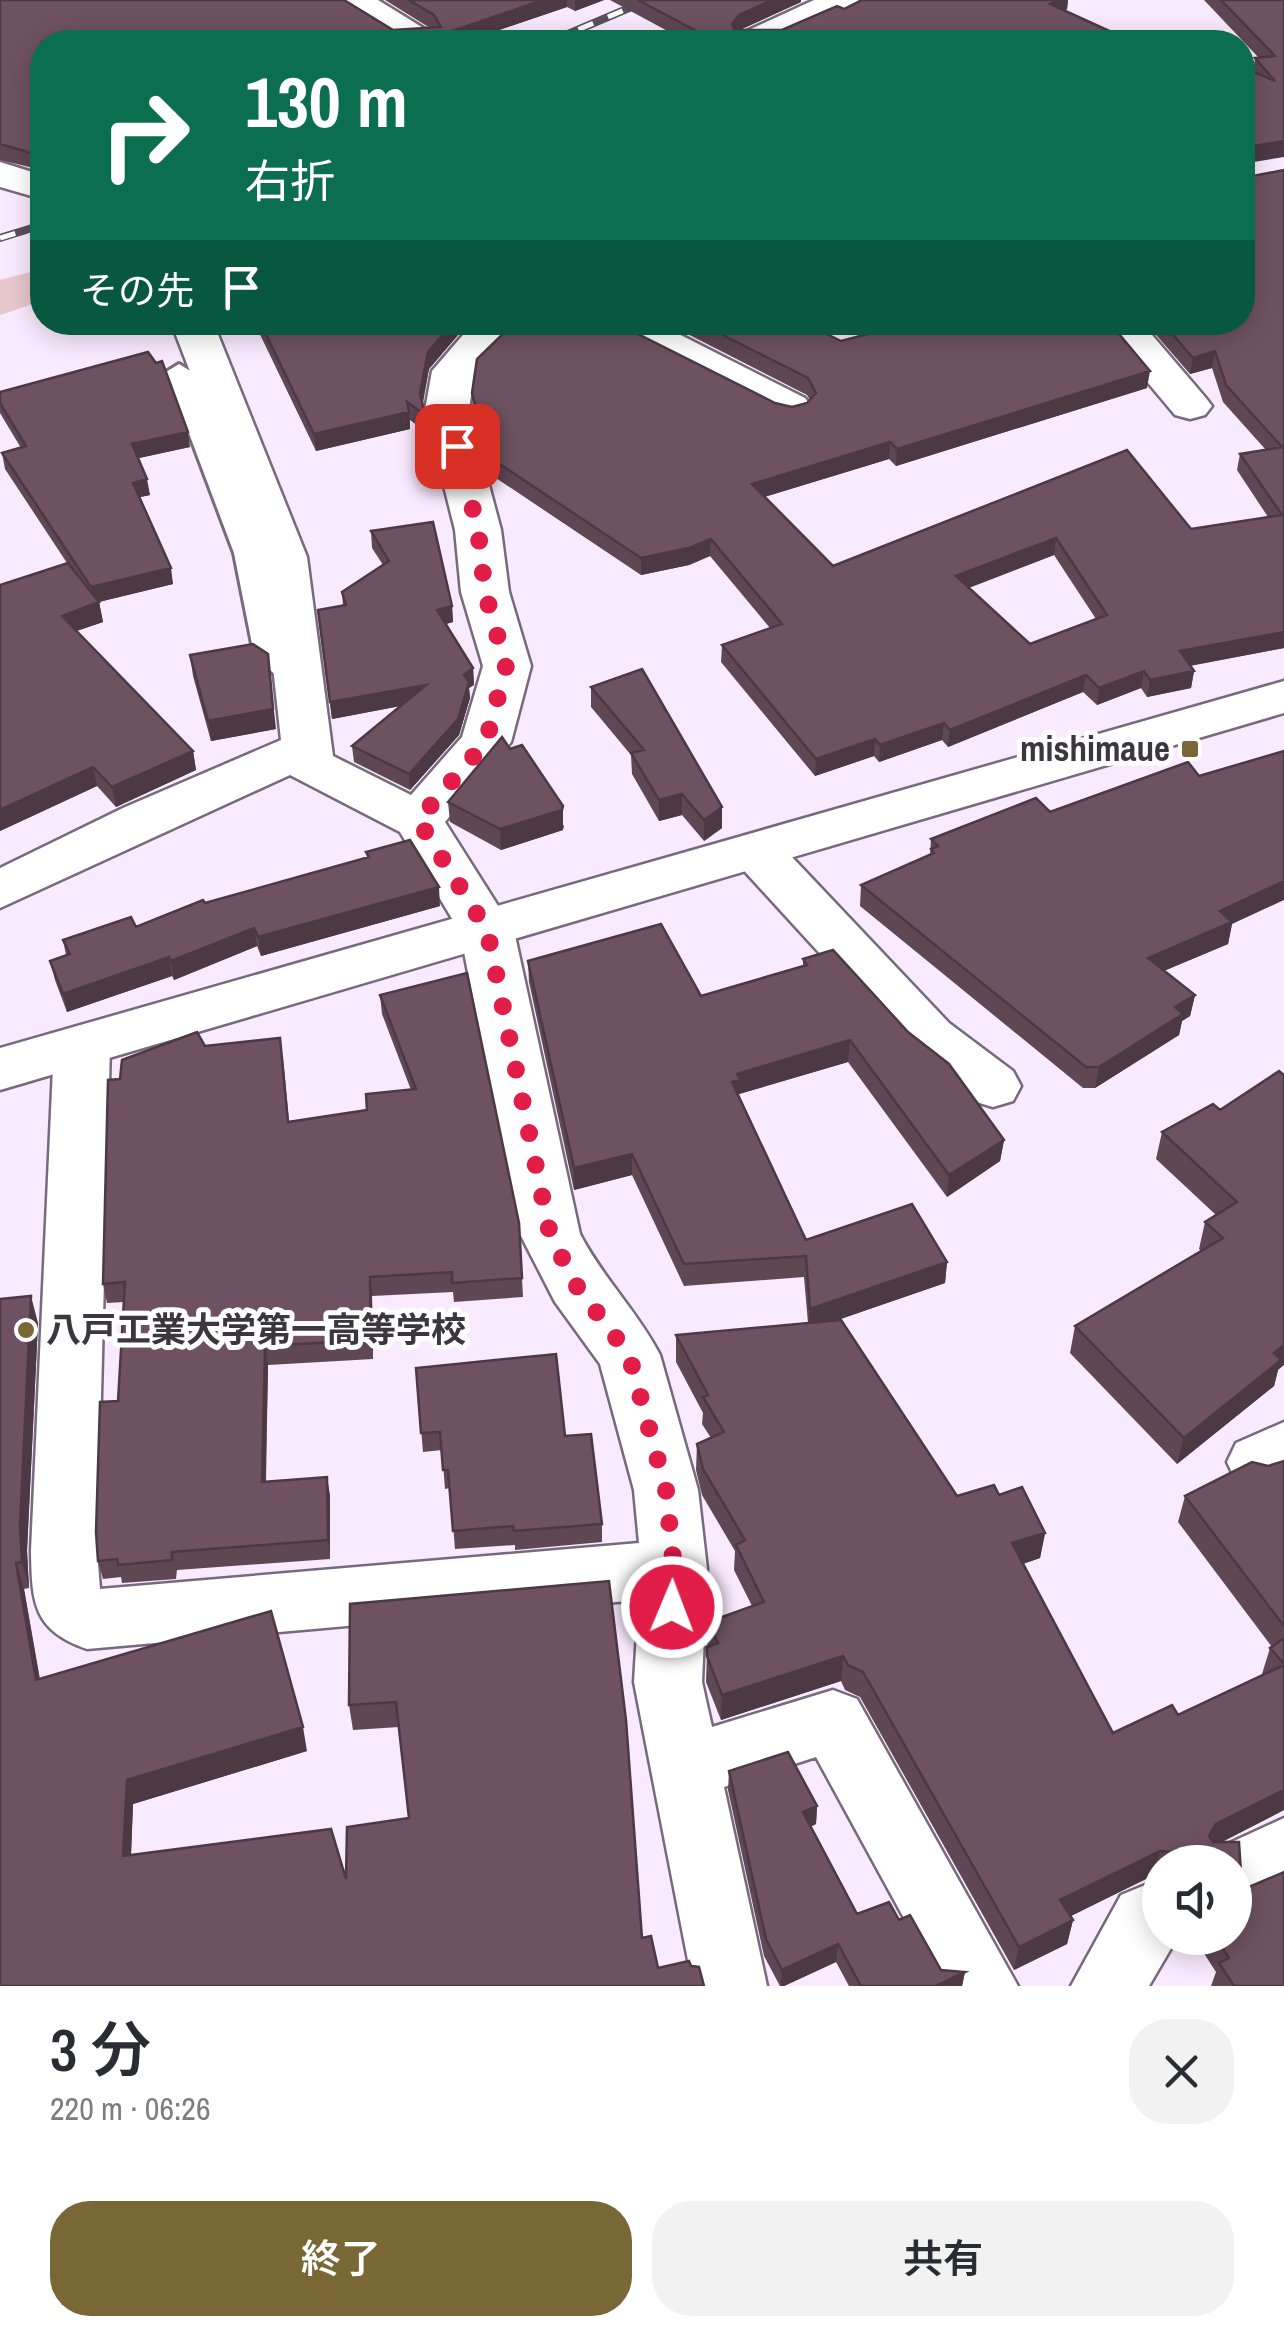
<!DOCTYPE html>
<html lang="ja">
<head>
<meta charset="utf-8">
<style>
	:root { --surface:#fff; --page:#f2f2f3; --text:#2b2b33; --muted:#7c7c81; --accent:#796735 }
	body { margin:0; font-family:"Archivo Narrow","Noto Sans JP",sans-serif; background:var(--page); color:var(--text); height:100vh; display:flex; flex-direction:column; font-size:38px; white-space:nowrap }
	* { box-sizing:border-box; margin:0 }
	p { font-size:32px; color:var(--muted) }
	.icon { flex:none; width:55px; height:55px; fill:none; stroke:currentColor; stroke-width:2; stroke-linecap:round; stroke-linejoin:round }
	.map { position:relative; height:1986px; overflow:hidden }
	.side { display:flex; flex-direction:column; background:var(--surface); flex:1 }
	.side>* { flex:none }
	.top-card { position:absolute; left:30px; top:30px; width:1225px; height:305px; border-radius:40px; box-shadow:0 5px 25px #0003; background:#0b6e4f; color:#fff; overflow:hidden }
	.fabs { position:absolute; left:1142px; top:1845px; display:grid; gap:20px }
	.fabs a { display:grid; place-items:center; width:110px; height:110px; border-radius:50%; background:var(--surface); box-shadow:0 5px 25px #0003; font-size:50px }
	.pin { position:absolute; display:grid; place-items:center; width:85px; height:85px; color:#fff; margin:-42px; border-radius:20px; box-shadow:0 5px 15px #0006 }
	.me { position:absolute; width:110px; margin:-55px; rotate:1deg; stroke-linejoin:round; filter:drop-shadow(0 0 8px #0008) }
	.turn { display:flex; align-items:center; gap:35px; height:210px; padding:0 50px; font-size:45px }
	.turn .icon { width:130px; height:130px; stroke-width:2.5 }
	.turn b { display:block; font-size:70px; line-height:85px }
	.then { display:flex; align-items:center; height:95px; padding:0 50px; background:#0003; gap:20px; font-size:38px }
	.round { display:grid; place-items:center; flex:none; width:105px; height:105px; border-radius:40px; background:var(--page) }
	.overview { display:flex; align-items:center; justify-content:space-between; height:170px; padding:0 50px }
	h1 { font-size:60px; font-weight:600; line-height:75px }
	.button { display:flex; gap:20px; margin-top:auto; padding:20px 50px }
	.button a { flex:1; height:115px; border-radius:40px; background:var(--accent); color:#fff; font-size:40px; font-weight:600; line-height:115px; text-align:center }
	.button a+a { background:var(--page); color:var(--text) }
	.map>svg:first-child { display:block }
	.green { fill:#e7c8cc }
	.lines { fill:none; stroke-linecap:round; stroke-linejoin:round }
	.service-casing { stroke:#776a7c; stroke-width:6 }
	.minor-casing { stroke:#776a7c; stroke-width:5 }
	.tertiary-casing { stroke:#776a7c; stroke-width:5 }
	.service { fill:#fff; fill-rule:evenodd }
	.minor { fill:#fff; fill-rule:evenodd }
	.tertiary { fill:#fff; fill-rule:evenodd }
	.rail-casing { stroke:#58505a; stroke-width:8 }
	.rail { stroke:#fefefe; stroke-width:5; stroke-dasharray:16; stroke-linecap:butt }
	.wall { fill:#5f4753; fill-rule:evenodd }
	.shaded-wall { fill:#4d3944 }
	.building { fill:#6e5261; stroke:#4d3944; stroke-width:2.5; fill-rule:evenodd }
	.route { stroke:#e11d48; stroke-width:18; stroke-dasharray:0 32.4 }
	.poi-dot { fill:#796735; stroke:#fefefe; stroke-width:4 }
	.labels { text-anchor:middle; stroke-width:10; stroke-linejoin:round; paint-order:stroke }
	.poi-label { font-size:35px; font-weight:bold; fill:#3c363e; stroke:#fefefe; text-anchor:end }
</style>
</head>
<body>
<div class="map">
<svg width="1284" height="1986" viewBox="0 0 1284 1986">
	<rect width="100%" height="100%" fill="#faeaff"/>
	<path class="green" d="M42 269V301L0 315V280Z"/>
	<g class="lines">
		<g class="service-casing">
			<path id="service" d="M179 364 192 372 262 553 282 655 311 676 307 683H287L255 659 234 553 166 372Z"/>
		</g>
		<g class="minor-casing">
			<path id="minor" d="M335 0H378L433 34 438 42H396L340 8Z
				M814 0H861L856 8 781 42H735L740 34Z
				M0 162 42 175V199L0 187Z
				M171 322H213L307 557 333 756 411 795 462 737 483 666 461 592 455 530 425 410 432 371 474 322H516L503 346 474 374 469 410 501 530 509 592 531 666 511 742 445 822 514 931 580 1234C602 1277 638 1312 660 1355L698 1490 707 1569 702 1682 712 1727 833 1690 857 1699 1018 1986H941L816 1757 724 1787 767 1986H693L634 1682 639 1600 87 1649C33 1630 32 1603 31 1551L54 1046 62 1031 82 1025 102 1031 110 1046 97 1551 100 1589 639 1543 634 1490 600 1364 555 1302 520 1234 460 932 400 832 290 775 0 908V868L123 808 281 740 261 557Z
				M600 322H655L805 398 812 407 805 416 790 420 775 416 606 331Z
				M1097 322H1141L1205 397 1212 406 1205 415 1190 419 1175 415Z
				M756 833 774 838 949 1023 1013 1071 1021 1086 1013 1101 993 1107 973 1101 909 1051 738 864 730 851 738 838Z
				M1284 1422V1480L1259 1489 1236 1481 1227 1462 1236 1443Z
				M1284 1818V1888L1235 1910V1862H1205L1210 1852Z
				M1160 1879V1938H1186L1173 1945 1149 1986H1071L1121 1895Z"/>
		</g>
		<g class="tertiary-casing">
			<path id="tertiary" d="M1284 681V713L0 1090V1048Z"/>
		</g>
		<use href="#service" class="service"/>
		<use href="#minor" class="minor"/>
		<use href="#tertiary" class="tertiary"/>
		<g class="rail-casing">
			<path id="rail" d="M549 42 648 0
				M0 238 42 225"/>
		</g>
		<use href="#rail" class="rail"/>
	</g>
	<path class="wall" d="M0 0 393 30 430 28 385 0H604L575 11 567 7 464 42H42V170L0 160Z
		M610 0H801V2L739 30H782L844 9 862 0H1068L1067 9 1065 11 1116 34 1115 42H688Z
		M1204 0H1284V157L1253 72 1255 58H1259Z
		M1284 170V648L1190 666 1194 671 1191 688 1147 697 1141 688 1097 705 1083 692 948 747 942 740 879 762 874 756 815 776 721 662 722 645 770 628 710 556 689 565 641 575 490 474 473 410 472 393 506 331 792 407 807 403 810 400 807 395 664 322H802L841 341 914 322H1109L1147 388 896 466 889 459 764 497 833 566 1127 450 1191 529 1268 517 1237 470 1240 454 1266 450 1223 402 1212 368 1190 374 1145 322H1242ZM1054 555 1096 619 1030 644 969 588Z
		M254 322H469L429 369 423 403 426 432 410 420V429L316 451Z
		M0 392 190 447 138 458 150 495 140 497 173 584 99 602 103 622 76 631 193 751 196 770 116 807 97 786 0 831V585L67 563 5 469 2 453 21 448 0 413Z
		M371 531 452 606 453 622 446 624 473 668 474 685 469 688 470 698 459 735 410 790 354 762 352 746 400 706 332 719 318 610 343 606 342 592 383 565 372 548Z
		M190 655 276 729 211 741 193 676Z
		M591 687 722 807V828L704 841 682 815 659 821 632 774 631 755 591 707Z
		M510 749 564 826 563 830 501 850 450 822 448 802Z
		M1050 812 1232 924 1228 944 1164 971 1195 995 1190 1016 1182 1021 1179 1035 1095 1088H1083L860 906 861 885 930 855 931 839Z
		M366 852 440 906 261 956 257 946 174 980 172 976 67 1012 55 980 50 961 66 955 63 940 136 927 205 903 367 857Z
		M661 924 701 996 803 966V959L833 950 908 1032 949 1064 1004 1140 1000 1161 947 1197 848 1062 739 1094V1097L806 1240 912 1204 947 1262 945 1283 838 1320H841L957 1496 994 1485 999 1495 1022 1487 1045 1533 1040 1558 1023 1564 1113 1733 1172 1705 1178 1715 1263 1675 1262 1674 1270 1648 1272 1647 1178 1522 1185 1496 1252 1462 1268 1466 1284 1461V1810L1222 1842H1239L1242 1890 1284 1872V1986H1211L1216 1972 1194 1938H1235V1862H1160V1876L1154 1875 1070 1916 1073 1920 1067 1944 1014 1970 860 1697 845 1690 841 1681 721 1720 706 1682 708 1622 752 1606 734 1570 735 1551 702 1495 696 1470 697 1444 711 1438 702 1424 703 1413 676 1362V1335L808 1323 804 1277 684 1286 632 1175 574 1190 529 982 528 961Z
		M380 995 519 1223 523 1297 454 1302 453 1292 372 1296 373 1359 268 1365 266 1482 330 1495V1559L177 1570 176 1579 122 1583 121 1577 103 1579 98 1561 118 1401 124 1302 107 1303 103 1284 120 1079 205 1046 283 1058 289 1122 367 1110 411 1090 382 1014Z
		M1220 1110 1278 1370 1274 1386 1177 1464 1070 1353 1075 1326 1201 1251 1199 1249 1205 1222 1216 1215 1156 1159 1162 1132Z
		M0 1299 38 1323 27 1551 29 1588 24 1589 40 1679 307 1751 133 1804 131 1855 346 1879 409 1818 399 1727 353 1730 349 1705 350 1604 642 1938 658 1968 699 1967 0 1986Z
		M416 1368 565 1436 602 1524V1542L515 1550V1545L455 1549 450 1488 445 1489 442 1450 423 1452Z
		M729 1771 817 1806 816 1824 810 1827 857 1914 899 1920 941 1970 965 1972 962 1986H849L836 1962 784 1986H780L764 1956 728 1790Z"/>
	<path class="shaded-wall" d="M543 0H567V7L464 42H421Z
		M575 0H604L575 11Z
		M772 0H801V2L738 31 732 40V24L739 15Z
		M1058 0H1068L1067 9 1049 19 1050 4Z
		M1116 34 1115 42H1104Z
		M1284 141V157L1242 164V148Z
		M454 322H469L429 369 421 409 420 393 428 352Z
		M1215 351 1212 368 1190 374 1193 358Z
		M1150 371 1147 388 896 466 897 449Z
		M409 412 410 429 316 451 314 434Z
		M188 432 190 447 135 459 132 444Z
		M890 442 889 459 751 501 752 484Z
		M147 479 150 495 136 498 133 483Z
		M1056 538 1054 555 954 593 956 576Z
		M711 539 710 556 689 565 641 575V558Z
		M171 568 173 584 94 603 91 587Z
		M99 602 103 622 65 635 62 616Z
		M452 606 453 622 438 626 437 610Z
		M1284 632V648L1177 668 1180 651Z
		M473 668 474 685 469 688 470 698 459 735 410 790 409 774 464 675Z
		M1144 671 1141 688 1097 705 1099 688Z
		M1194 671 1191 688 1147 697 1150 680Z
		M270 675 276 729 211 741 208 721Z
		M1086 675 1083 692 948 747 950 730Z
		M426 685 427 701 332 719 330 702Z
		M944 723 942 740 879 762 880 745Z
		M875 739 874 756 815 776 816 759Z
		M193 751 196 770 116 807 112 787Z
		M93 767 97 786 0 831V810Z
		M682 794V815L659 821V800Z
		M563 806V830L501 850 500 829Z
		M722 807V828L704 841V820Z
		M1284 881V900L1232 924 1228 944 1144 979 1148 958 1220 911Z
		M439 887 440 906 261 956 258 937Z
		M254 928 257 946 174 980 171 961Z
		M169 957 172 976 67 1012 63 994Z
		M1195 995 1190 1016 1182 1021 1179 1035 1095 1088 1099 1067 1175 1007Z
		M850 1040 848 1062 739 1094V1101L732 1082 737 1074Z
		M1004 1140 1000 1161 947 1197 949 1175Z
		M632 1154V1175L574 1190V1168Z
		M947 1262 945 1283 808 1330 810 1309Z
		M370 1277 372 1296 373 1359 371 1340Z
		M31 1296 38 1323 27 1551 29 1588 22 1562 20 1525Z
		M1284 1345V1365L1278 1370 1274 1386 1177 1464 1184 1438Z
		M265 1346 268 1365 265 1501 262 1482Z
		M327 1477 330 1495V1559L328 1540Z
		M1045 1533 1040 1558 1007 1569 1012 1543Z
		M16 1563 24 1589 44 1705 36 1680Z
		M843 1656 841 1681 721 1720 722 1695Z
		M303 1727 307 1751 133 1804 130 1880 123 1856 127 1780Z
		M1284 1790V1810L1208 1849 1209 1836 1216 1824Z
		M817 1806 816 1824 801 1831 803 1812Z
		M1160 1851 1154 1875 1055 1924 1060 1900Z
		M1073 1920 1067 1944 1014 1970 1019 1947Z
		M838 1944 836 1962 784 1986H781L782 1970Z
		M965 1972 962 1986H936Z"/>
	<path class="building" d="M0 0H344L393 30 441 27 434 15 409 0H543L420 42H422H42V156L0 144Z
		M638 0H772L739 15 732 24 735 30H782L837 6 844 9 862 0H1058L1050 4 1116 34 1104 42H717Z
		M1221 0H1284V141L1242 148V67L1275 81 1255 58 1275 56Z
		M1284 170V632L1180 651 1194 671 1150 680 1144 671 1099 688 1086 675 950 730 944 723 880 745 875 739 816 759 722 645 782 624 711 539 689 548 641 558 489 457 472 393 477 359 506 331 509 322H614L775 403 792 407 807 403 816 393 808 378 697 322H802L841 341 914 322H965L976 326 973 322H1109L1150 371 897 449 890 442 752 484 833 566 1127 450 1191 529 1282 515 1240 454 1282 447 1226 385 1215 351 1193 358 1162 322H1242V178ZM1056 538 1107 615 1030 644 956 576Z
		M260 322H454L428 352 420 393 425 415 407 402 409 412 314 434Z
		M148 352 156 363 162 361 188 432 132 444 147 479 133 483 171 568 91 587 2 453 26 446 0 403V392Z
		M433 522 452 606 437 610 473 668 464 675 469 682 458 719 409 774 352 746 426 685 330 702 318 610 346 605 342 592 389 561 371 531Z
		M68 563 99 602 62 616 193 751 112 787 93 767 0 810V585Z
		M253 644 268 654 273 709 208 721 190 655Z
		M642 669 722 807 704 820 682 794 659 800 631 753 644 750 591 687Z
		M502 737 510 749 522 745 563 806 562 810 500 829 448 802Z
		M1284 751V881L1220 911 1232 922 1148 958 1195 995 1175 1007 1183 1014 1099 1067H1086L861 885 934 853 931 849 938 846 931 839 1036 798 1050 812 1188 762 1199 776Z
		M410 840 439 887 258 937 254 928 171 961 169 957 63 994 50 961 70 954 63 940 131 917 136 927 203 900 205 903 369 857 366 852Z
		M661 924 701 996 807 965 803 959 833 950 908 1032 949 1064 1004 1140 949 1175 850 1040 737 1074 740 1080 732 1082 806 1240 912 1204 947 1262 810 1309 806 1256 684 1264 632 1154 574 1168 528 961Z
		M467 973 519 1223 522 1278 452 1283V1272L370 1277 371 1340 265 1346 262 1482 327 1477 328 1540 172 1552V1560L118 1565 117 1559 98 1561 96 1532 100 1402 118 1401 125 1282 103 1284 108 1080 120 1079 122 1060 197 1032 205 1046 280 1038 288 1122 367 1110 366 1094 416 1089 380 995Z
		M1279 1071 1284 1075V1345L1274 1353 1281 1360 1184 1438 1075 1326 1223 1238 1205 1222 1237 1202 1162 1132 1213 1104 1220 1110Z
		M31 1296 20 1525 22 1562 16 1563 36 1680 271 1611 303 1727 127 1780 123 1856 331 1829 346 1879 347 1827 409 1818 396 1702 349 1705 350 1604 609 1581 626 1720 642 1938 651 1936 658 1968 689 1961 691 1966 699 1967 704 1986H0V1299Z
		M841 1320 957 1496 994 1485 999 1495 1022 1487 1045 1533 1012 1543 1113 1733 1172 1705 1178 1715 1284 1665V1790L1216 1824 1209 1836 1213 1842H1239L1242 1890 1284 1872V1986H1234L1219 1963 1229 1958 1216 1938H1235V1862H1170L1169 1852 1160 1851 1060 1900 1073 1920 1019 1947 863 1672 848 1665 843 1656 722 1695 707 1656V1647L718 1643 708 1622 764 1602 736 1545 745 1540 703 1469 697 1444 724 1432 703 1397 708 1395 676 1335Z
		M556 1354 565 1436 591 1434 602 1524 514 1531 513 1526 453 1531 448 1470H443L440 1432 421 1433 416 1368Z
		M1284 1461V1626L1185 1496 1252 1462 1268 1466Z
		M1284 1638V1664L1270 1648Z
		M788 1752 817 1806 803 1812 857 1914 889 1902 899 1920 910 1915 941 1970 965 1972 936 1986H861L838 1944 782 1970 766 1939 729 1771Z"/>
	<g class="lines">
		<path class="route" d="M457 446 478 530 485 592 506 666 486 742 418 820 487 930 550 1234 576 1285 629 1355 666 1490 674 1569 672 1607"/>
	</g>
	<g class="poi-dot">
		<rect x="1180" y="739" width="20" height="20" rx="5"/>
		<circle cx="26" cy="1330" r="10"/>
	</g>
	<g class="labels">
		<g class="poi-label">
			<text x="1170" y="761">mishimaue</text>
			<text x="46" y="1342" text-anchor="start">八戸工業大学第一高等学校</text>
		</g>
	</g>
</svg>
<div class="fabs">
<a><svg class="icon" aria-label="sound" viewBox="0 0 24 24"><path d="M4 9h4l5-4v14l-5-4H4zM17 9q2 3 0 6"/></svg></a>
</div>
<div class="pin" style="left:457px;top:446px;background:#d93025"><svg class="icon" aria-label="arrive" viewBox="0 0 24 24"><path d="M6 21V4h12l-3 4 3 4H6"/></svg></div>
<svg class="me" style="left:672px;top:1607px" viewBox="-20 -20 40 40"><circle r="17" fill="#e11d48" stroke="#fff" stroke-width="3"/><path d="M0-11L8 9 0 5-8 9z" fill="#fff"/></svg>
<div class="top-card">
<div class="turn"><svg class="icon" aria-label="right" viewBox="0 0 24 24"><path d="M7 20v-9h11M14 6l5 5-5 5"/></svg><div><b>130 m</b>右折</div></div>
<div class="then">その先<svg class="icon" aria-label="arrive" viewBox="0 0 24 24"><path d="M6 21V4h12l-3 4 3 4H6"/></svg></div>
</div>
</div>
<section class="side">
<div class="overview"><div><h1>3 分</h1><p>220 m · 06:26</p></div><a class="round"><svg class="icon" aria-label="close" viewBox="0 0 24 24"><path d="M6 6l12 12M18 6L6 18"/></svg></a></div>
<div class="button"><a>終了</a><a>共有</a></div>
</section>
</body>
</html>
